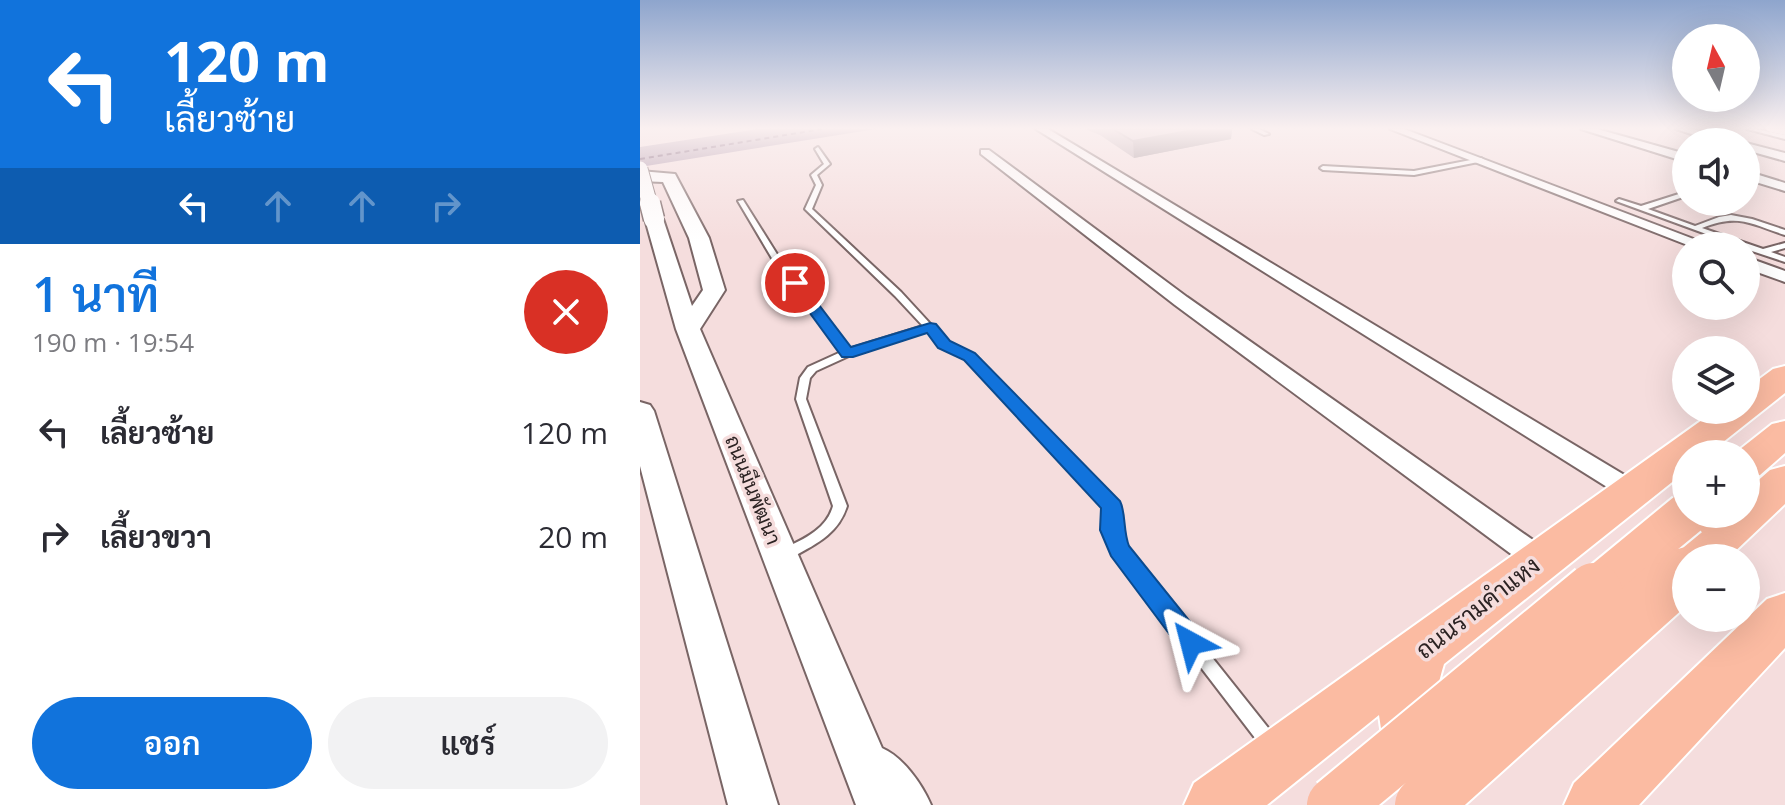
<!DOCTYPE html>
<html lang="th">
<head>
<meta charset="utf-8">
<style>
	:root { --surface:#fff; --page:#f2f2f3; --text:#2b2b33; --muted:#7c7c81; --accent:#1173dc }
	body { margin:0; font-family:"Open Sans",Sarabun,sans-serif; background:var(--page); color:var(--text); height:100vh; display:flex; flex-direction:column; font-size:30px; white-space:nowrap }
	* { box-sizing:border-box; margin:0 }
	p { font-size:26px; color:var(--muted) }
	.icon { flex:none; width:44px; height:44px; fill:none; stroke:currentColor; stroke-width:2; stroke-linecap:round; stroke-linejoin:round }
	.map { position:relative; flex:1; overflow:hidden }
	.side { display:flex; flex-direction:column; background:var(--surface); width:640px }
	.side>* { flex:none }
	.top-card { background:#1173dc; color:#fff; overflow:hidden }
	.needle { width:52px; rotate:352deg }
	.tools { position:absolute; left:1032px; top:24px; display:grid; gap:16px }
	.tools a { display:grid; place-items:center; width:88px; height:88px; border-radius:50%; background:var(--surface); box-shadow:0 8px 32px #0002; font-size:40px }
	.pin { position:absolute; display:grid; place-items:center; width:68px; height:68px; color:#fff; margin:-34px; border:4px solid #fff; border-radius:50%; box-shadow:0 2px 8px #0007 }
	.me { position:absolute; width:88px; margin:-44px; rotate:322deg; stroke-linejoin:round; filter:drop-shadow(0 0 6px #0008) }
	.turn { display:flex; align-items:center; gap:28px; height:168px; padding:0 32px; font-size:36px }
	.turn .icon { width:104px; height:104px; stroke-width:2.5 }
	.turn b { display:block; font-size:56px; line-height:68px }
	.lanes { display:flex; align-items:center; height:76px; padding:0 32px; background:#0003; justify-content:center; gap:40px; direction:ltr }
	.lanes .off { opacity:.35 }
	.round { display:grid; place-items:center; flex:none; width:84px; height:84px; border-radius:42px; background:var(--page) }
	.headline { display:flex; align-items:center; justify-content:space-between; height:136px; padding:0 32px }
	h1 { font-size:48px; font-weight:600; line-height:60px; color:var(--accent) }
	.action { display:flex; gap:16px; margin-top:auto; padding:16px 32px }
	.action a { flex:1; height:92px; border-radius:48px; background:var(--accent); color:#fff; font-size:32px; font-weight:600; line-height:92px; text-align:center }
	.action a+a { background:var(--page); color:var(--text) }
	ul { padding:0; list-style:none }
	li { display:flex; align-items:center; gap:24px; height:104px; padding:0 32px }
	li div { flex:1 }
	li b { display:block; font-size:30px }
	li em { font-style:normal }
	main { display:flex; flex:1; min-height:0 }
	.map>svg:first-child { display:block }
	.water { fill:#a78ea5 }
	.lines { fill:none; stroke-linecap:round; stroke-linejoin:round }
	.canal { fill:#a78ea5; fill-rule:evenodd }
	.ferry { stroke:#512d4f; stroke-width:2; stroke-dasharray:5 4; stroke-linecap:butt }
	.service-casing { stroke:#796565; stroke-width:4 }
	.minor-casing { stroke:#796565; stroke-width:4 }
	.tertiary-casing { stroke:#796565; stroke-width:4 }
	.primary-casing { stroke:#fff; stroke-width:4 }
	.service { fill:#fff; fill-rule:evenodd }
	.minor { fill:#fff; fill-rule:evenodd }
	.tertiary { fill:#fff; fill-rule:evenodd }
	.primary { fill:#fbbba2; fill-rule:evenodd }
	.tertiary-bridge-far1-casing { stroke:#796565; stroke-width:17; stroke-linecap:butt }
	.tertiary-bridge-casing { stroke:#796565; stroke-width:23; stroke-linecap:butt }
	.primary-bridge-far1-casing { stroke:#fff; stroke-width:47; stroke-linecap:butt }
	.primary-bridge-casing { stroke:#fff; stroke-width:60; stroke-linecap:butt }
	.tertiary-bridge-far1 { stroke:#fff; stroke-width:15 }
	.tertiary-bridge { stroke:#fff; stroke-width:20 }
	.primary-bridge-far1 { stroke:#fbbba2; stroke-width:43 }
	.primary-bridge { stroke:#fbbba2; stroke-width:56 }
	.wall { fill:#b5a3aa }
	.shaded-wall { fill:#94858b }
	.building { fill:#d3bec6; stroke:#94858b; stroke-width:2 }
	.route { fill:#1173dc; stroke:#0b4b8f; stroke-width:2 }
	.labels { text-anchor:middle; stroke-width:7; stroke-linejoin:round; paint-order:stroke }
	.street-label { font-size:20px; fill:#2c2323; stroke:#f5dddd }
	.near-street-label { font-size:24px; fill:#2c2323; stroke:#f5dddd }
</style>
</head>
<body>
<main>
<section class="side">
<div class="top-card">
<div class="turn"><svg class="icon" aria-label="left" viewBox="0 0 24 24"><path d="M17 20v-9H6M10 6l-5 5 5 5"/></svg><div><b>120 m</b>เลี้ยวซ้าย</div></div>
<div class="lanes"><svg class="icon" aria-label="left" viewBox="0 0 24 24"><path d="M17 20v-9H6M10 6l-5 5 5 5"/></svg><svg class="icon off" aria-label="ahead" viewBox="0 0 24 24"><path d="M12 20V5M6 11l6-6 6 6"/></svg><svg class="icon off" aria-label="ahead" viewBox="0 0 24 24"><path d="M12 20V5M6 11l6-6 6 6"/></svg><svg class="icon off" aria-label="right" viewBox="0 0 24 24"><path d="M7 20v-9h11M14 6l5 5-5 5"/></svg></div>
</div>
<div class="headline"><div><h1>1 นาที</h1><p>190 m · 19:54</p></div><a class="round" style="background:#d93025;color:#fff"><svg class="icon" aria-label="close" viewBox="0 0 24 24"><path d="M6 6l12 12M18 6L6 18"/></svg></a></div>
<ul>
<li><svg class="icon" aria-label="left" viewBox="0 0 24 24"><path d="M17 20v-9H6M10 6l-5 5 5 5"/></svg><div><b>เลี้ยวซ้าย</b></div><em>120 m</em></li>
<li><svg class="icon" aria-label="right" viewBox="0 0 24 24"><path d="M7 20v-9h11M14 6l5 5-5 5"/></svg><div><b>เลี้ยวขวา</b></div><em>20 m</em></li>
</ul>
<div class="action"><a>ออก</a><a>แชร์</a></div>
</section>
<div class="map">
<svg width="1145" height="805" viewBox="0 0 1145 805">
	<rect width="100%" height="100%" fill="#f5dddd"/>
	<path class="water" d="M118 129H236L0 167V147Z"/>
	<g class="lines">
		<path class="canal" d="M1043 129H1066L1108 142H1082Z"/>
		<path class="ferry" d="M0 159 182 129"/>
		<g class="service-casing">
			<path id="service" d="M612 129H619L629 134 624 135Z
				M1107 129H1116L1145 135V139Z
				M178 147 190 164 177 175 182 185 172 209 261 292 307 342 334 355 477 503 479 506V530L485 548 637 739 640 745 637 751 631 754 625 751 474 554 465 530V507L326 359 301 346 287 331 211 355 176 371 170 378 166 399 207 506C198 535 174 545 149 559L144 561 139 559 137 555 139 551C161 540 186 531 193 506L156 399 160 378 168 367 201 352 133 260 98 201 103 200 140 259 209 349 283 326 255 296 165 209 176 185 171 175 184 164 175 149Z
				M841 158 844 160 843 161 774 175 683 170 680 168 683 166 774 171Z
				M1042 193H1046V196L1008 209 1055 226 1079 217 1091 215 1112 219 1145 230V235C1111 224 1098 213 1062 228L1123 249 1145 243V248L1131 252 1145 257V262L1106 249V246H1099L976 201 979 199 1001 206Z"/>
		</g>
		<g class="minor-casing">
			<path id="minor" d="M396 129H408L1001 485 1005 491 1001 497 992 500 983 497Z
				M750 129H764L1072 246H1050Z
				M941 129H957L1046 154V162Z
				M1036 129H1053L1096 142H1077Z
				M1126 129H1145V135L1127 131Z
				M1106 143 1145 153V161L1106 150Z
				M341 150H349L547 297 910 552 914 560 910 568 900 571 890 568 535 305 341 154Z
				M1106 171 1145 183V191L1106 179Z
				M1106 257 1145 271V282L1106 268Z"/>
		</g>
		<g class="tertiary-casing">
			<path id="tertiary" d="M0 171 35 174 69 238 85 290 60 329 242 748C263 757 282 784 291 805H216L36 329 5 219 14 214 23 219 52 306 63 290 49 238 23 182 0 181Z
				M0 402 10 405 14 411 138 805H88L0 466Z"/>
		</g>
		<g class="primary-casing">
			<path id="primary" d="M1145 366V393L1068 454H1046V471L804 664C799 680 795 697 797 715 799 745 811 747 798 777L777 786 756 777 743 742 739 715 627 805H544L554 783 1076 410H1106V389L1133 369Z
				M1145 421V453L1120 475 1106 479V454H1094L1132 424Z
				M1145 466V504L1088 558H1046V572L1042 571 1035 558 1042 545 1078 514H1106V491L1130 470Z
				M1145 593V648L999 805H924L934 783 1127 599Z"/>
		</g>
		<use href="#service" class="service"/>
		<use href="#minor" class="minor"/>
		<use href="#tertiary" class="tertiary"/>
		<use href="#primary" class="primary"/>
		<g class="tertiary-bridge-far1-casing">
			<path id="tertiary-bridge-far1" d="M0 169 10 205"/>
		</g>
		<g class="tertiary-bridge-casing">
			<path id="tertiary-bridge" d="M10 203 14 219"/>
		</g>
		<g class="primary-bridge-far1-casing">
			<path id="primary-bridge-far1" d="M951 593 1047 514
				M1019 593 1046 569"/>
		</g>
		<g class="primary-bridge-casing">
			<path id="primary-bridge" d="M695 805 954 591
				M783 805 1021 591"/>
		</g>
		<use href="#tertiary-bridge-far1" class="tertiary-bridge-far1"/>
		<use href="#tertiary-bridge" class="tertiary-bridge"/>
		<use href="#primary-bridge-far1" class="primary-bridge-far1"/>
		<use href="#primary-bridge" class="primary-bridge"/>
	</g>
	<path class="wall" d="M445 129H592L591 139 494 158 460 135Z"/>
	<path class="shaded-wall" d="M559 129H592L591 139 494 158 493 141Z"/>
	<path class="building" d="M473 129H559L493 141Z"/>
	<linearGradient id="sky" x2="0" y2="1"><stop stop-color="#8ea5cd"/><stop offset="0.53" stop-color="#faf0f0"/><stop offset="1" stop-color="#faf0f0" stop-opacity="0"/></linearGradient>
	<rect width="1145" height="242" fill="url(#sky)"/>
	<path class="route" d="M155 279 160 280 211 347 290 323 296 324 310 341 335 353 480 501C486 513 483 531 489 546L560 634 564 643 560 651 551 654 542 651 471 556 460 530 461 508 324 360 298 348 287 333 213 357H202L148 283Z"/>
	<g class="labels">
		<g class="street-label">
			<text transform="translate(113 490) rotate(68)" y="7">ถนนมีนพัฒนา</text>
		</g>
		<g class="near-street-label">
			<text transform="translate(838 608) rotate(-38)" y="8">ถนนรามคำแหง</text>
		</g>
	</g>
</svg>
<div class="tools">
<a><svg class="needle" viewBox="-14 -14 28 28"><path d="M0-13l5 13h-10z" fill="#e53935"/><path d="M0 13l5-13h-10z" fill="#7c7c81"/></svg></a>
<a><svg class="icon" aria-label="sound" viewBox="0 0 24 24"><path d="M4 9h4l5-4v14l-5-4H4zM17 9q2 3 0 6"/></svg></a>
<a><svg class="icon" aria-label="search" viewBox="0 0 24 24"><circle cx="10" cy="10" r="6"/><path d="M15 15l6 6"/></svg></a>
<a><svg class="icon" aria-label="layers" viewBox="0 0 24 24"><path d="M12 4l9 5-9 5-9-5zM3 14l9 5 9-5"/></svg></a>
<a>+</a>
<a>−</a>
</div>
<div class="pin" style="left:155px;top:283px;background:#d93025"><svg class="icon" aria-label="arrive" viewBox="0 0 24 24"><path d="M6 21V4h12l-3 4 3 4H6"/></svg></div>
<svg class="me" style="left:551px;top:643px" viewBox="-20 -20 40 40"><path d="M0-17L14 15 0 8-14 15z" fill="#1173dc" stroke="#fff" stroke-width="4"/></svg>
</div>
</main>
</body>
</html>
